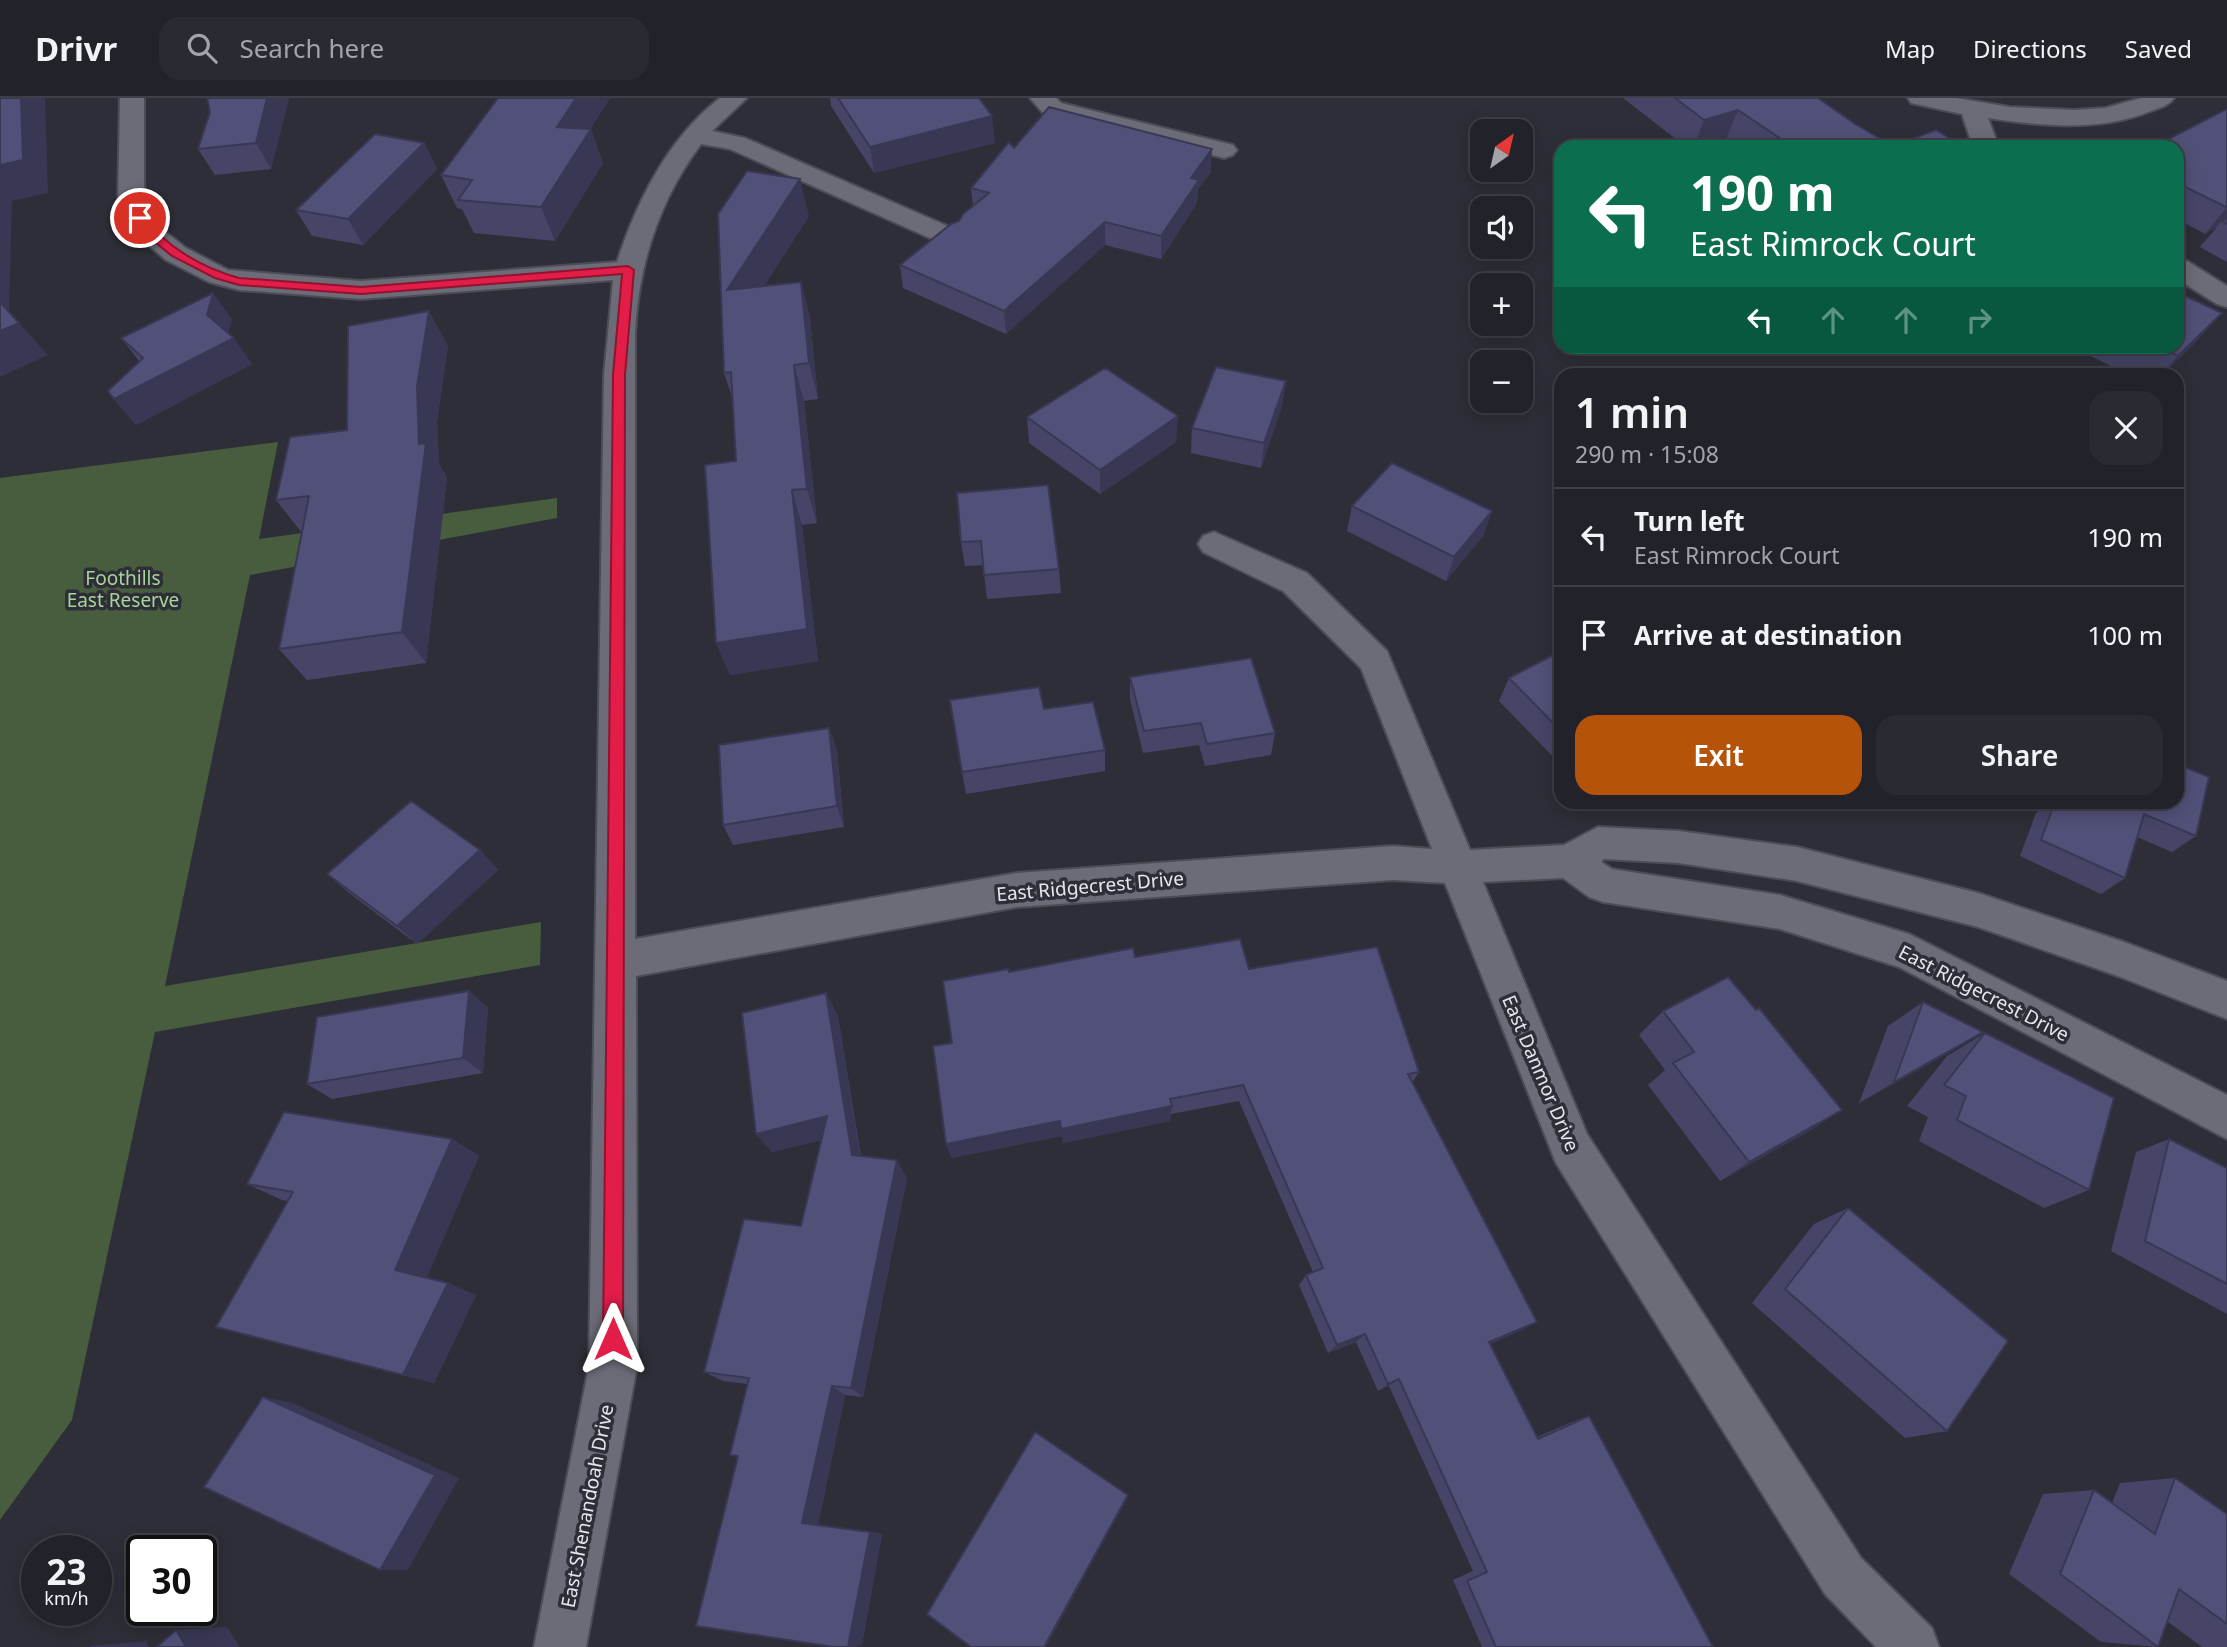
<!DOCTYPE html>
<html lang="en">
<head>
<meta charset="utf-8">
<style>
	:root { --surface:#22222a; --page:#2a2a32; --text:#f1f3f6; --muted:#a2a4a8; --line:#3f3f47; --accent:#b45309 }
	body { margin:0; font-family:"Noto Sans",sans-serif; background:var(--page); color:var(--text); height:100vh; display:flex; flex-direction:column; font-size:26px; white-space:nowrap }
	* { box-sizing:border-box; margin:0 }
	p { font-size:23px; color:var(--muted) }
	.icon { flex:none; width:38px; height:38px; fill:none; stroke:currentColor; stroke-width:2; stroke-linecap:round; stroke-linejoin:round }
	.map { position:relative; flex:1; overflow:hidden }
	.drawer { position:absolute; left:1554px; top:270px; width:630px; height:441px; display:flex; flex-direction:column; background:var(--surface); border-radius:21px; box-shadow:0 4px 18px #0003,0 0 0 2px var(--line) }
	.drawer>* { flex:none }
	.hud { position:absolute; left:1554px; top:42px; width:630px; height:214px; border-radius:21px; box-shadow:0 4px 18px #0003,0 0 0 2px var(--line); background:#0b6e4f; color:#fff; overflow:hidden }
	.needle { width:46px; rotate:34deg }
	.buttons { position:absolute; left:1470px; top:21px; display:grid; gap:14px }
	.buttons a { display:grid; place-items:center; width:63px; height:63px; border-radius:14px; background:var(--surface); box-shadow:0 4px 18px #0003,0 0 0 2px var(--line); font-size:35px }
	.speed { position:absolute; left:21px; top:1437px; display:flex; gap:14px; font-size:35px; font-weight:700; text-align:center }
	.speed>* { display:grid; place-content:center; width:91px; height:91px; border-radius:50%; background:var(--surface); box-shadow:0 4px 18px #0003,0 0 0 2px var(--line); line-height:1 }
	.speed small { font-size:18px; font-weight:400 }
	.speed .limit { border:4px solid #111; border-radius:10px; background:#fff; color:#111 }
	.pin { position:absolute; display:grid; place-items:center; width:60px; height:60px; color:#fff; margin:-30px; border:4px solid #fff; border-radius:50%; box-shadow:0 2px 7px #0007 }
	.me { position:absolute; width:77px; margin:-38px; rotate:0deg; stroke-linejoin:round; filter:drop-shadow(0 0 5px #0008) }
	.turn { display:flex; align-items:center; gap:24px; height:147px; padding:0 21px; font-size:32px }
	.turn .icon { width:91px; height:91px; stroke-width:2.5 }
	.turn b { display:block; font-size:49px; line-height:60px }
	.lanes { display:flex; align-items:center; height:66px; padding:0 21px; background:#0003; justify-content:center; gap:35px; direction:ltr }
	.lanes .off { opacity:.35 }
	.round { display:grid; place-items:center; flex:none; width:74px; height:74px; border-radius:21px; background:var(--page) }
	.headline { display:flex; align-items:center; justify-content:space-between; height:119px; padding:0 21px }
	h1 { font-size:42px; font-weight:600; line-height:52px }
	.primary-button { display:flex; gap:14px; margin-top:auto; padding:14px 21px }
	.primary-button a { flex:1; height:80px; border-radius:21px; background:var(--accent); color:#fff; font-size:28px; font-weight:600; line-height:80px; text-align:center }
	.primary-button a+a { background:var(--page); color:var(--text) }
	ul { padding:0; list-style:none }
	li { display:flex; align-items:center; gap:21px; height:98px; padding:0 21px; border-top:2px solid var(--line) }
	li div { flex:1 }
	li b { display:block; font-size:26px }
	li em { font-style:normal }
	header { display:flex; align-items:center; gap:42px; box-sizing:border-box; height:98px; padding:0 35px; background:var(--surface); border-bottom:2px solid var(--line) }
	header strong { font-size:33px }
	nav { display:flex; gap:38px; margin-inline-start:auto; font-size:24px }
	.search { width:490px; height:63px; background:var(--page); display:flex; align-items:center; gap:18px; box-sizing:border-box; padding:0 24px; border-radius:21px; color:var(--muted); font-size:26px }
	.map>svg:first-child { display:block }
	.green { fill:#475d3e }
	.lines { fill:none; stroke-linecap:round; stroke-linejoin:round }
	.minor-casing { stroke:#4c4c55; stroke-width:4 }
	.minor { fill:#6c6c78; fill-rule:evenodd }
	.wall { fill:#464567 }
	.shaded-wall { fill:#393854 }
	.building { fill:#515078; stroke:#393854; stroke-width:2 }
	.route { fill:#e11d48; stroke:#92132f; stroke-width:2 }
	.labels { text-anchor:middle; stroke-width:7; stroke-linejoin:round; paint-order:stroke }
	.park-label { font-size:19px; fill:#a7d497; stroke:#2e2e38 }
	.street-label { font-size:19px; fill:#e6e6ed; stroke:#2e2e38 }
</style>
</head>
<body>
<header>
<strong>Drivr</strong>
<div class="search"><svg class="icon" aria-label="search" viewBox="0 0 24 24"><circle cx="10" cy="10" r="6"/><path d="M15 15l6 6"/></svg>Search here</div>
<nav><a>Map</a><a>Directions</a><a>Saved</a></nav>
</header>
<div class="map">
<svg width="2227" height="1549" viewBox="0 0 2227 1549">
	<rect width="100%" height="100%" fill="#2e2e38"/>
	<path class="green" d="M278 344 259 441 557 400V420L250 477 165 888 541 824 540 867 155 934 72 1322 0 1422V380Z"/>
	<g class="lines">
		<g class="minor-casing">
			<path id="minor" d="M120 0H144V106L159 129 186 150 228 172 361 183 617 164C637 103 668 40 720 0H747L712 33 745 40 959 133 963 139 959 145 950 147 941 145 730 51 701 46C659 102 638 168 635 237V841L1017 775 1393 748 1432 751 1361 570 1283 493 1203 454 1198 446 1203 438 1214 434 1307 475 1387 553 1470 752 1564 747 1598 729 1679 733 1797 749 1978 795 2124 844 2227 883V921L2118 878 1978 829 1797 783 1679 765 1604 761 1601 764 1612 771 1780 797 1909 836 2227 997V1041L1899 869 1780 831 1603 804 1589 799 1563 780 1483 784 1587 1036 1861 1460 1932 1530 1939 1549H1876L1825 1496 1556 1065 1445 785 1393 782 1017 809 636 878 637 1268 586 1549H534L589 1268 604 277 613 182 361 201 239 192 209 184 166 162 140 140 118 106Z
				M1030 0H1056L1061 5 1233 47 1237 52 1233 57 1224 60 1043 15Z
				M1908 0H1956L2010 9 2074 12 2105 10 2141 0H2174C2169 8 2159 10 2151 13 2100 34 2041 28 1988 20L1999 49H1973L1962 16 1911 5Z
				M2177 161 2187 163 2227 188V209L2217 206 2177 181Z"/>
		</g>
		<use href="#minor" class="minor"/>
	</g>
	<path class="wall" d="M289 0 271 71 215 77 198 51Z
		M610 0 590 31 603 65 555 143 474 135 462 111 457 110 441 77Z
		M830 0H979L995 45 874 75 831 8Z
		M1623 0H1818L1855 26 1893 48 1964 49H1732L1725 44 1707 49H1686Z
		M2227 11V164L2200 149 2217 129 2205 136 2177 121V49Z
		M424 45 437 71 363 147 312 138 296 112Z
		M1014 50 1211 74 1198 91 1197 105 1161 161 1105 147 1006 236 903 190 900 167 959 123 973 108 971 90Z
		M718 116 809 118 764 188 801 184 810 220 818 301 804 303 817 425 802 427 818 563 730 577 716 545 736 363 733 302 724 275Z
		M232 221 228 235 252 266 136 327 114 301 139 263 121 240Z
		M2194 246 2163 276H2127L2071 248H2177Z
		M448 248 437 323 439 366 447 379 426 565 307 582 279 551 302 435 276 402 347 332Z
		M1286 283 1282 308 1261 370 1191 355 1192 330Z
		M1027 319 1176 344 1100 396 1029 345Z
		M957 395 1059 471 1061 495 987 501 983 467 965 468 961 444Z
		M1352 408 1492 413 1483 438 1446 483 1347 433Z
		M1561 553V667L1499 603 1509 580Z
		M1130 579 1275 635 1271 657 1205 668 1199 647 1143 655 1130 601Z
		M1044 611 1105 652V673L966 696 962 674Z
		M829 630 837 652 844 729 733 747 723 727Z
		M2050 704H2177L2196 738 2172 754 2137 739 2125 780 2101 796 2020 758 2036 715Z
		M480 752 498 772 417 846 349 795 327 776Z
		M1135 859 1249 871 1419 974 1412 985 1522 1232 1490 1246 1537 1339 1572 1324 1589 1318 1713 1549H1482L1453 1482 1473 1473 1389 1288 1378 1293 1356 1244 1328 1255 1299 1187 1306 1177 1313 1174 1239 1003 1171 1016 1170 1023 1063 1045 1062 1038 951 1060 952 945 1009 874Z
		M469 893 488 910 483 975 332 1001 307 986Z
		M826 895 838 918 861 1058 907 1080 863 1299 845 1297 818 1427 882 1436 862 1547 737 1359 730 1357 747 1286 723 1283 704 1274 801 1128 821 1042 772 1054 756 1036Z
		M1923 904 1983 934 1945 957 1859 1005 1888 928Z
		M1756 912 1842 1012 1809 1033 1720 1083 1648 987 1665 972 1639 937 1663 913Z
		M1985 935 2089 1092 2044 1110 1919 1043 1928 1019 1907 1008 1947 958Z
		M452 1041 479 1058 426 1180 476 1197 434 1285 216 1229 288 1103 282 1102 247 1086Z
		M2169 1041 2227 1070V1216L2111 1153 2136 1054Z
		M1848 1110 1947 1333 1905 1340 1752 1205 1814 1126Z
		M2175 1380 2227 1416V1549H2202L2168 1524 2158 1549 2101 1544 2009 1476 2043 1396 2094 1392 2112 1405 2120 1385Z"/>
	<path class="shaded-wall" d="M21 0H45L48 95 12 103 9 216 0 206V67Z
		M267 0H289L271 71 256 45Z
		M576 0H610L570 62 557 29Z
		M1738 12 1725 44 1707 49H1694L1704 22Z
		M992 18 995 45 874 75 870 49Z
		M591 31 603 65 555 143 541 109Z
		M424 45 437 71 363 147 348 121Z
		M1212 51 1211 74 1198 91 1197 105 1161 161V138L1191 80Z
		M800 81 809 118 738 229 727 192Z
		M2227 109V123H2222L2217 129 2205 136Z
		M1105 124V147L1006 236 1004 213Z
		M801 184 810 220 818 301 809 265Z
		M213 195 232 221 226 243 207 217Z
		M429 213 448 248 437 323 439 366 447 379 426 565 402 534 417 289Z
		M2222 215 2194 246 2163 276H2161L2178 258Z
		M19 225 48 257 0 279V233Z
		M234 240 252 266 136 327 114 301Z
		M794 267 804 303 817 425 807 391Z
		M1286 283 1282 308 1261 370 1264 345Z
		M1178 318 1176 344 1100 396V372Z
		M792 392 802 427 818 563 730 577 716 545Z
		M1492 413 1483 438 1446 483 1454 459Z
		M829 630 837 652 844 729 837 708Z
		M480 752 498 772 417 846 397 828Z
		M469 893 488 910 483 975 463 960Z
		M826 895 838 918 863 1075 852 1057Z
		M1983 934 1945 957 1859 1005 1894 984Z
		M1172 1008 1170 1023 1063 1045 1061 1031Z
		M1842 1012 1809 1033 1720 1083 1749 1064Z
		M827 1018 839 1037 772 1054 756 1036Z
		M1060 1023 1062 1038 951 1060 946 1046Z
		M452 1041 479 1058 425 1184 395 1172Z
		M897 1062 907 1080 863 1299 851 1290Z
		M448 1185 476 1197 434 1285 403 1277Z
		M1537 1224 1522 1232 1476 1252 1489 1244Z
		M1365 1236 1356 1244 1328 1255 1337 1247Z
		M1399 1281 1389 1288 1378 1293 1388 1286Z
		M832 1288 845 1297 818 1427 802 1425Z
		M263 1299 293 1305 459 1380 408 1472H380Z
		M1128 1397 1127 1401 1046 1549H1044Z
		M870 1434 882 1436 862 1547 855 1549H848Z
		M227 1529 240 1549H186L176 1532Z
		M146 1543 149 1549H90V1548Z"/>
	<path class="building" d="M0 0H21L23 62 0 67Z
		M207 0H267L256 45 198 51 210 14Z
		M498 0H576L557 29 591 31 541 109 458 102 472 82 441 77Z
		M838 0H979L992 18 870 49Z
		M1675 0H1818L1855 26 1893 48 1936 32 1964 49H1793L1738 12 1704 22Z
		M1049 9 1212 51 1191 80 1199 82 1161 138 1105 124 1004 213 900 167 951 126 959 123 963 116 989 95 971 90 1009 44 1014 50Z
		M2227 11V109H2226L2177 85V49H2153Z
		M375 36 424 45 348 121 296 112Z
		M747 73 800 81 727 192 801 184 809 265 794 267 807 391 792 392 807 531 716 545 705 367 736 363 731 274 724 275 718 116Z
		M2227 120V126L2222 123Z
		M2177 194 2222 215 2178 258 2159 248H2177Z
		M213 195 207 217 234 240 114 301 108 293 143 260 121 240Z
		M0 204 19 225 0 233Z
		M429 213 417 289 419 346 426 345 402 534 279 551 309 398 276 402 290 339 347 332 348 228Z
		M1216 269 1286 283 1264 345 1192 330Z
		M1105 270 1178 318 1100 372 1027 319Z
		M1392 365 1492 413 1454 459 1352 408Z
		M1048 387 1059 471 984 477 981 443 961 444 957 395Z
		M1561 553V633L1509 580Z
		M1251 560 1275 635 1207 646 1201 625 1144 633 1130 579Z
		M1039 589 1044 611 1093 604 1105 652 962 674 950 602Z
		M829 630 837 708 723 727 719 647Z
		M2177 666 2209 679 2196 738 2144 716 2125 780 2041 742 2055 704H2070L2075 706V704H2177Z
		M411 703 480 752 397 828 327 776Z
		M1240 841 1249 871 1377 849 1419 974 1408 976 1537 1224 1489 1244 1538 1341 1589 1318 1713 1549H1496L1467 1483 1487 1474 1399 1281 1388 1286 1365 1236 1337 1247 1306 1177 1323 1170 1243 987 1170 1001 1172 1008 1061 1031 1060 1023 946 1046 933 948 952 945 943 883 1008 871 1009 874 1133 850 1135 859Z
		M1728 879 1756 912 1759 910 1842 1012 1749 1064 1673 965 1694 954 1663 913Z
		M469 893 463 960 307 986 317 919Z
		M826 895 852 1057 897 1062 851 1290 832 1288 802 1425 870 1434 848 1549H834L696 1528 738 1358 730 1357 749 1280 704 1274 744 1121 801 1128 827 1018 756 1036 742 915Z
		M1923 904 1983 934 1894 984Z
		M1985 935 2114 1000 2089 1092 1957 1022 1966 998 1944 987Z
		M284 1014 452 1041 395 1172 448 1185 403 1277 216 1229 293 1094 247 1086Z
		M2169 1041 2227 1070V1186L2145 1143Z
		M1848 1110 2008 1243 1947 1333 1785 1191Z
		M263 1299 435 1377 380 1472 204 1389Z
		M1035 1334 1128 1397 1044 1549H971L927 1516Z
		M2175 1380 2227 1416V1526L2179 1491 2158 1549 2060 1476 2094 1392 2155 1436Z
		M176 1532 186 1549H157Z"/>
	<path class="route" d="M136 118H144C165 149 203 170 239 180L361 189 628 168 634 172 625 277 623 1241 620 1248 613 1251 606 1248 603 1241 613 277 622 176 361 196 239 187 215 180 172 158 145 136 134 120Z"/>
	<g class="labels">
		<g class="park-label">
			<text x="123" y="487">Foothills<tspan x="123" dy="22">East Reserve</tspan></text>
		</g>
		<g class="street-label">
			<text transform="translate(1090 788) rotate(-5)" y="7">East Ridgecrest Drive</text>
			<text transform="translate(1984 895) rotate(27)" y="7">East Ridgecrest Drive</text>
			<text transform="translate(1541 975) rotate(67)" y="7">East Danmor Drive</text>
			<text transform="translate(587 1408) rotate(-79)" y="7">East Shenandoah Drive</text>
		</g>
	</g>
</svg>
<div class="buttons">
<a><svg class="needle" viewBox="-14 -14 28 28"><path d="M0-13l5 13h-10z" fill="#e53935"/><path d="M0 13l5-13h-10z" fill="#a2a4a8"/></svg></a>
<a><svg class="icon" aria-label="sound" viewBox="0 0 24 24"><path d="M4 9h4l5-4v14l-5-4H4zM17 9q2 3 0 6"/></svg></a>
<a>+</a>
<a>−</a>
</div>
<div class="speed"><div>23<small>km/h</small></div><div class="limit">30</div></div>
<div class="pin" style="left:140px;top:120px;background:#d93025"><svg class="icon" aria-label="arrive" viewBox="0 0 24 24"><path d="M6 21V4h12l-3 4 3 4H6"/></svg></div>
<svg class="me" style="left:613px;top:1241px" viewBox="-20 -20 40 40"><path d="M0-17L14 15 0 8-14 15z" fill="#e11d48" stroke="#fff" stroke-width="4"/></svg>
<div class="hud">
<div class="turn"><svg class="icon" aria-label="left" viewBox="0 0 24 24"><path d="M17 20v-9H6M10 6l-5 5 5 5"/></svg><div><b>190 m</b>East Rimrock Court</div></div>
<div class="lanes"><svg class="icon" aria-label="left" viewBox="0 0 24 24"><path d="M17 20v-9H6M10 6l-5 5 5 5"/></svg><svg class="icon off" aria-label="ahead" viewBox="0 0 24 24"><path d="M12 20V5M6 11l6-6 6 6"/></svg><svg class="icon off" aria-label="ahead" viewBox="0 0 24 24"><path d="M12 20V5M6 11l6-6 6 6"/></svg><svg class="icon off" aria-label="right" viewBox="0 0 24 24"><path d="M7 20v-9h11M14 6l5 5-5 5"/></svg></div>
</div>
<section class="drawer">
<div class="headline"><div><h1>1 min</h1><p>290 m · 15:08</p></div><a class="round"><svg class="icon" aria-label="close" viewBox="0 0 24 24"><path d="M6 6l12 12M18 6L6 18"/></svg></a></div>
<ul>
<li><svg class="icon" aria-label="left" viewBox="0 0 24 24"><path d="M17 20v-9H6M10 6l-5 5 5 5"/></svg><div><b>Turn left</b><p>East Rimrock Court</p></div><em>190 m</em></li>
<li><svg class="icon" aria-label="arrive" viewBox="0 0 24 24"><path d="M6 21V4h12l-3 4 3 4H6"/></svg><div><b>Arrive at destination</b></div><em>100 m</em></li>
</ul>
<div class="primary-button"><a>Exit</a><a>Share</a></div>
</section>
</div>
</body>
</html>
